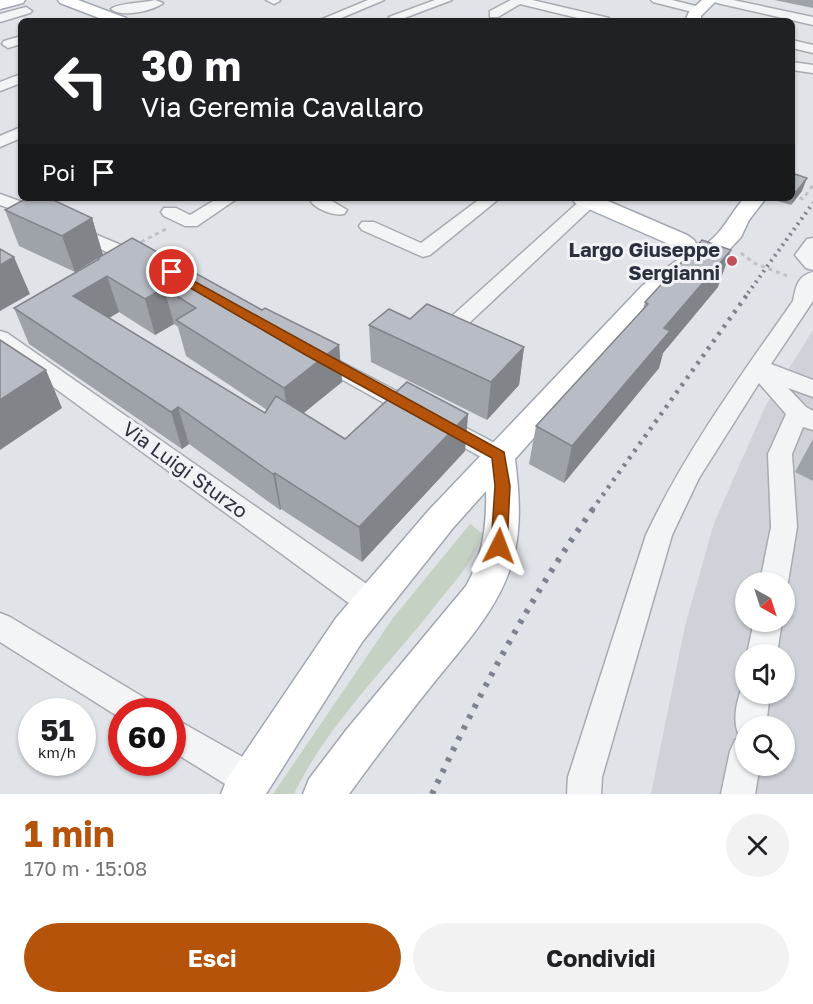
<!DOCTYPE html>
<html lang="it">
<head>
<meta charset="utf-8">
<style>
	:root { --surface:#fff; --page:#f2f2f2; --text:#202124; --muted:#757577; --accent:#b45309 }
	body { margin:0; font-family:"Golos Text",sans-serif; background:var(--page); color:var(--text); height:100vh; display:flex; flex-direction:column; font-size:22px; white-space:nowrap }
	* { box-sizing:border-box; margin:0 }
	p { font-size:20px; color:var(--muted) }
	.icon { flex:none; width:33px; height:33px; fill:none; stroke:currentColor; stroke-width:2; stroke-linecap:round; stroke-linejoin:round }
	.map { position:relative; height:794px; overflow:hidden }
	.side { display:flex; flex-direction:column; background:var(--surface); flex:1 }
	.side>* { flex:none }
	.guide { position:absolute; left:18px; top:18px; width:777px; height:183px; border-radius:9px; box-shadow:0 2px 4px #0004; background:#202124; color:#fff; overflow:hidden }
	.needle { width:39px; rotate:141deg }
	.tools { position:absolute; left:735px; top:572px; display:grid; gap:12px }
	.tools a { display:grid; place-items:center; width:60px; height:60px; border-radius:50%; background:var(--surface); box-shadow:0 2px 4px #0004; font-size:30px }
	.speed { position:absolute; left:18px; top:698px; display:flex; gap:12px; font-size:30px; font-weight:700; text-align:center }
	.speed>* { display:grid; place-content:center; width:78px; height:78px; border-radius:50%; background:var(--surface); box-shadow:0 2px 4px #0004; line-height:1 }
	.speed small { font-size:15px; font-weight:400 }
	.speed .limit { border:9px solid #d22; background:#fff; color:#111 }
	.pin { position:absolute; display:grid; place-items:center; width:51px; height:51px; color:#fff; margin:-26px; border:3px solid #fff; border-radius:50%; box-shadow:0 2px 6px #0007 }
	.me { position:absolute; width:66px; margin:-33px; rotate:3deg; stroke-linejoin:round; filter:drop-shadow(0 0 4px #0008) }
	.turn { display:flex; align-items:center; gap:21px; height:126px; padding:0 24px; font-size:27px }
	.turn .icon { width:78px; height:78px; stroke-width:2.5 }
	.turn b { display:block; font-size:42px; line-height:51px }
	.then { display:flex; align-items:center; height:57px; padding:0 24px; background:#0003; gap:12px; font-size:22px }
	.round { display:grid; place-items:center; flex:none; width:63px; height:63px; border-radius:32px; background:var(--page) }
	.summary { display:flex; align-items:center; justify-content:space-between; height:102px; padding:0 24px }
	h1 { font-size:36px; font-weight:700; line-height:45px; color:var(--accent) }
	.cta { display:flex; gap:12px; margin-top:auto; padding:12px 24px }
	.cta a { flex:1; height:69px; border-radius:36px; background:var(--accent); color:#fff; font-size:24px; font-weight:700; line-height:69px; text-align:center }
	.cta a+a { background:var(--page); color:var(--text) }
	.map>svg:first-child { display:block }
	.built { fill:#cfd2d9; fill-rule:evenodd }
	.green { fill:#c5d1c2 }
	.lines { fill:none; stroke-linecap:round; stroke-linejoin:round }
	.minor-casing { stroke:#a6aab2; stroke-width:3 }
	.major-casing { stroke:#a1a6b2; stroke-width:3 }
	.path { stroke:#bfc1c6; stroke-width:3; stroke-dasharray:4 4; stroke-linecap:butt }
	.minor { fill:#f3f4f6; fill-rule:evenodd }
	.major { fill:#fff; fill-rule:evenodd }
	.rail-far2 { stroke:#7b8290; stroke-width:4; stroke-dasharray:2 4.5; stroke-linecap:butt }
	.rail-far1 { stroke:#7b8290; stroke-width:4.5; stroke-dasharray:3 6; stroke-linecap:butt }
	.rail { stroke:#7b8290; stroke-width:6; stroke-dasharray:4 8; stroke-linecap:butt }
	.wall { fill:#9ea2a9; fill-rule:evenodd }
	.shaded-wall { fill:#818489 }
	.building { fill:#b8bcc4; stroke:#818489; stroke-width:1.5 }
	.route { fill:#b45309; stroke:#753606; stroke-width:1.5 }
	.poi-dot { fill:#c1515a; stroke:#f0f2f5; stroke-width:2 }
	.labels { text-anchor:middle; stroke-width:6; stroke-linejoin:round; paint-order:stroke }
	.poi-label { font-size:20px; font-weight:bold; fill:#2a303e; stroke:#f0f2f5; text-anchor:end }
	.street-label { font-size:20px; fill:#2a303e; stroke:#f0f2f5 }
</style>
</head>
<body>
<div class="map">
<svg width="813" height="794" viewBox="0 0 813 794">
	<rect width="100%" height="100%" fill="#e0e3e8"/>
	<path class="built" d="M813 330V794H651L685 626 714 523 766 405ZM746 582H784V621H746ZM746 654H784V693H746ZM746 726H784V765H746Z"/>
	<path class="green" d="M470 524 483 534C474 562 453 583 435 606 388 666 327 725 294 794H273L393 618Z"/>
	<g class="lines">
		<g class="minor-casing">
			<path id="minor" d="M155 0 163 3C153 11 122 18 111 9 118 3 144 3 155 0Z
				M266 0H279L280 1 274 4Z
				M368 0H384L334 21 320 20Z
				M435 0H452L399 20 395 21 389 17Z
				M511 0H532L609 18 611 21H590L520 4 498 17H490V11Z
				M651 0H672L704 8 706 10 700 14 653 2Z
				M711 0H733L813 17V25L717 3Z
				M26 7 32 11 30 13 0 22V14Z
				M21 36V44L8 48 2 44 4 41Z
				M792 40 813 45V53L792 48Z
				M792 62 813 65V73L792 70Z
				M21 74V83L0 91V82Z
				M21 127V138L0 147V136Z
				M0 194 47 211 50 215 47 219 41 220 0 205Z
				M218 198H238L197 226H185L164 216 161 212 164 208H176L190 215Z
				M315 198H334L332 201 347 210 344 214C334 216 318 210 311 202Z
				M481 198H500L430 255 423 257 362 230 359 226 362 222H374L421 243Z
				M583 198H596L599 201 467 325 460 327 453 325 450 320 453 315Z
				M71 224 147 256 149 260 147 264H133L65 233 62 229 65 225Z
				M813 238V270L806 268 795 255 807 239Z
				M813 272V301L771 364 813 380V397L788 388 806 407 813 411V430L803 427 792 454 797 527 788 582 784 589V582H760L771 527 768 454 786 414 759 383 699 478 672 535 602 777 601 794H567L568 777 646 535C686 450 740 377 793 301 796 287 797 276 813 272Z
				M0 331 7 333 381 594 385 603 381 612 371 616 361 612 0 348Z
				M313 347 508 450 511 456 508 462 499 465 490 462 305 359 302 354 305 349Z
				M0 613 10 617 148 700 153 711H122V719L0 642Z
				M754 621H782L777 654H747Z
				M744 682 746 693H770L766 726H746V765H760L755 794H721L730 751 735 740 740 737C731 722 737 699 744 682Z
				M172 717 262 768 267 780 262 792 256 794 238 792 172 751Z"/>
		</g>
		<g class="major-casing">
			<path id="major" d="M0 0H25L23 3 0 9Z
				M58 0H78L126 18 129 21H107L60 3Z
				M702 0H717L701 16V21H685L689 12Z
				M572 198H601L687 235 694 240 699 248C721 237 728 217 744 198H766L749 220 741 237 728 251 691 270 660 296 515 459C519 492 522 526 513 559 500 608 463 646 432 685 404 720 376 757 349 794H303L309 779 347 729 466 586C483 557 487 524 486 491L453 528 362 642 266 794H221L227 779 336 618 429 510 642 286 683 256 671 245 575 203Z"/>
		</g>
		<path class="path" d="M792 195 803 199 813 185
			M141 242 166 229
			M741 253 754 263 790 277"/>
		<use href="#minor" class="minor"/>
		<use href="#major" class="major"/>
		<path class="rail-far2" d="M748 293 813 203"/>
		<path class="rail-far1" d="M592 510 749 292"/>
		<path class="rail" d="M432 794C479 695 529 598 593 509"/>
	</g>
	<path class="wall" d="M774 0H813V8Z
		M792 173 802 191 791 205 774 200 775 198H792Z
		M5 210 92 218 103 255 75 272 19 246Z
		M98 258 262 310 339 345 342 382 303 413 345 439 468 414 465 451 362 562 281 509 280 510 189 444 182 449 29 344 14 308 98 260ZM119 312 155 335 174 324 178 327 186 356 267 410 265 413 109 318Z
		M718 287 663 353 659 368 564 483 529 464 536 426 643 309 645 302Z
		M410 319 524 347 519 385 487 420 371 362 369 325Z
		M813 439V481L795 472Z"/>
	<path class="shaded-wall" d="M807 178 802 191 791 205 796 192Z
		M92 218 103 255 75 272 62 236Z
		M731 250 718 287 663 353 659 368 564 483 572 446 664 328Z
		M14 257 30 294 0 311V265Z
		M107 276 119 312 86 332 73 296Z
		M164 288 174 324 155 335 145 299Z
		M339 345 342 382 289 425 284 388Z
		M524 347 519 385 487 420 491 382Z
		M46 370 62 408 0 450V400Z
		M178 407 189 444 182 449 171 412Z
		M468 414 465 451 362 562 359 527Z
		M275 473 281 509 280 510 273 474Z"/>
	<path class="building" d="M792 173 807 178 796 192 792 191Z
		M27 198H49L92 218 62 236 5 210Z
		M132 238 262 310 265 308 339 345 284 388 176 320 196 308 164 288 145 299 107 276 73 296 265 413 276 396 345 439 407 382 468 414 359 527 275 473 273 474 178 407 171 412 14 308 99 259 98 258Z
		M702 240 731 250 664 328 670 331 572 446 536 426 648 304 645 302Z
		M0 249 14 257 0 265Z
		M427 304 524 347 491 382 369 325 389 309 410 319Z
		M0 340 46 370 0 400Z"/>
	<path class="route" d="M172 269 504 452 510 486 507 546 505 550 499 552 494 550 491 546 495 486 492 458 304 354 168 275 167 272Z"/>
	<circle class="poi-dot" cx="732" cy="261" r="6"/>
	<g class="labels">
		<g class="poi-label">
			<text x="720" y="257">Largo Giuseppe<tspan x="720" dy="23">Sergianni</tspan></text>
		</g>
		<g class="street-label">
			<text transform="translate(185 470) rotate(36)" y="7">Via Luigi Sturzo</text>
		</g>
	</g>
</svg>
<div class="tools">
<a><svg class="needle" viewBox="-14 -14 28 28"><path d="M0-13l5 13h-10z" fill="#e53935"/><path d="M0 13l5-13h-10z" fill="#757577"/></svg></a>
<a><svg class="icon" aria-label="sound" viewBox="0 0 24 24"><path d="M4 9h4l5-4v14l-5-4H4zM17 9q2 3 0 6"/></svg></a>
<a><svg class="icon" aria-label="search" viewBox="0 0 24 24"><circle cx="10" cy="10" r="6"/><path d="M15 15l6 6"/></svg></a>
</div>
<div class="speed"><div>51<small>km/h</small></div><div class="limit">60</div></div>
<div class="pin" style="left:172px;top:272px;background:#d93025"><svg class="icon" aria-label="arrive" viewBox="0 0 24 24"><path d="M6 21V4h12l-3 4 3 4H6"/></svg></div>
<svg class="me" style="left:499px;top:546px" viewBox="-20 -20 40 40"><path d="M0-17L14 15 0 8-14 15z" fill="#b45309" stroke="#fff" stroke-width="4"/></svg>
<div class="guide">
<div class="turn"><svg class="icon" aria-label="left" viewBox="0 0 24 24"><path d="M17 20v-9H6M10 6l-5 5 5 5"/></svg><div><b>30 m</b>Via Geremia Cavallaro</div></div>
<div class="then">Poi<svg class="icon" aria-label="arrive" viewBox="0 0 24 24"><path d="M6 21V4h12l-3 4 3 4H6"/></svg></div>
</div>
</div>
<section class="side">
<div class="summary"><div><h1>1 min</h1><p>170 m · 15:08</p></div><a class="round"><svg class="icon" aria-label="close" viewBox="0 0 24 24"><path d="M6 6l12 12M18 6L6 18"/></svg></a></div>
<div class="cta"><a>Esci</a><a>Condividi</a></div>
</section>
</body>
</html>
